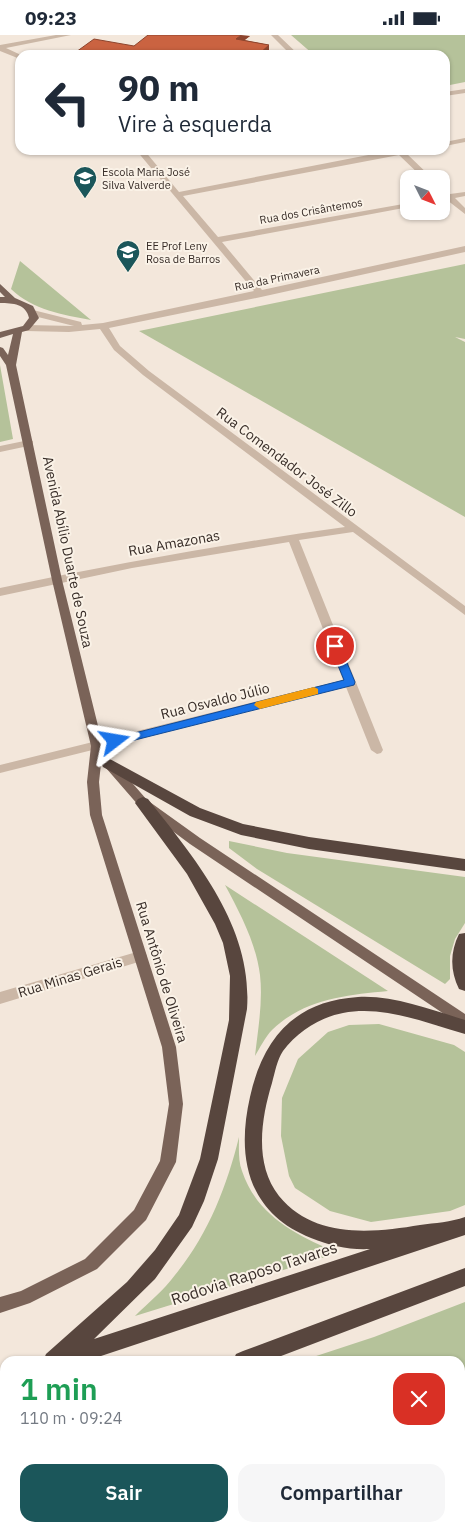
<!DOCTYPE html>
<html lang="pt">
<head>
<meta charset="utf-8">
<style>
	:root { --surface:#fff; --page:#f6f6f7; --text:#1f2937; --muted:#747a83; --accent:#1b565a }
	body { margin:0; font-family:"IBM Plex Sans",sans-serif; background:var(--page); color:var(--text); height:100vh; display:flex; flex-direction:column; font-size:19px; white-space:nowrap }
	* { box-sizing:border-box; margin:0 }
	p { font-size:16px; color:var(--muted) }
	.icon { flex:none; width:28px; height:28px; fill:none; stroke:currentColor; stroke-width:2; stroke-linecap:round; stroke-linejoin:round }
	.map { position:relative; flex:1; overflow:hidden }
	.details { position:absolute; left:0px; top:1321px; width:465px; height:176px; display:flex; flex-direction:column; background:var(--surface); border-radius:15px 15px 0 0; box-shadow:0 1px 4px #0004 }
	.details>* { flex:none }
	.banner { position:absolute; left:15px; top:15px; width:435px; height:105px; border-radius:15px; box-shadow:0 1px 4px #0004; background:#fff; color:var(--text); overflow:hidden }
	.needle { width:32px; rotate:132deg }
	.tools { position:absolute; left:400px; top:135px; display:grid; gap:10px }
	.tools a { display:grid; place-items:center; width:50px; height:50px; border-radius:10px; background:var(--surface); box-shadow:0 1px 4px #0004; font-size:25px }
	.pin { position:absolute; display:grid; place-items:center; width:42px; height:42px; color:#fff; margin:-21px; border:2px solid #fff; border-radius:50%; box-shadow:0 1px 5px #0007 }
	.me { position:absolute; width:55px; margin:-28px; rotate:76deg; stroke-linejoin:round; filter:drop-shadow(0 0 4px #0008) }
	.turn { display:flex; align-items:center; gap:18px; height:105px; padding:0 20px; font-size:22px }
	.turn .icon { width:65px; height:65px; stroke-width:2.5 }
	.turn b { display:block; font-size:35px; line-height:42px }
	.round { display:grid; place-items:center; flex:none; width:52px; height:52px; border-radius:15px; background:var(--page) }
	.headline { display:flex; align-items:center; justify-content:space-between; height:85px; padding:0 20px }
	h1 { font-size:30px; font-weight:600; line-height:38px; color:#1e9e55 }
	.cta { display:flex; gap:10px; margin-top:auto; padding:10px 20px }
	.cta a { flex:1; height:58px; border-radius:15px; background:var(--accent); color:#fff; font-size:20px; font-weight:600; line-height:58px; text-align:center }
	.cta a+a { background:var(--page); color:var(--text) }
	.status { display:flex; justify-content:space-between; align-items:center; height:35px; padding:0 25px; background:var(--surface); direction:ltr }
	.status svg { height:14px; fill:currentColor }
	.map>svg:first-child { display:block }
	.green { fill:#b5c29a }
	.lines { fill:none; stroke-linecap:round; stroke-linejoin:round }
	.minor { fill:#cbb7a6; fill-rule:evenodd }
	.major { fill:#7a6358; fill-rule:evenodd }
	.highway { fill:#58463e; fill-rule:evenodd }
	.wall { fill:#ae5538 }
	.shaded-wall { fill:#8d452e }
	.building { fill:#ca6341; stroke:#8d452e }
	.route { fill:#1a73e8; stroke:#114b97 }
	.slow { fill:#f59e0b }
	.labels { text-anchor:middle; stroke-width:4; stroke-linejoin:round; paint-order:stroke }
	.far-poi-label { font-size:11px; fill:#372c27; stroke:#faf2e7; text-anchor:start }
	.far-street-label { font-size:11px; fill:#372c27; stroke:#faf2e7 }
	.street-label { font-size:14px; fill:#372c27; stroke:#faf2e7 }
	.near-street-label { font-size:16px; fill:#372c27; stroke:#faf2e7 }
</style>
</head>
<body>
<div class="status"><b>09:23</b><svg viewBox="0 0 49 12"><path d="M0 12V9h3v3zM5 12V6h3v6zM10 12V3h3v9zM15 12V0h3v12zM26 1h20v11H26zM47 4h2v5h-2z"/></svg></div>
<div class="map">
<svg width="465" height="1497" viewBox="0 0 465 1497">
	<rect width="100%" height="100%" fill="#f3e7db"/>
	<path class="green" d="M291 0H465V47L445 51V20H314Z
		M20 226 91 285C63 280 33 275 11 254Z
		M465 229V304L455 302 465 307V482L139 296Z
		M0 330 13 404 0 407Z
		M229 806 287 818 465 842V888L455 904 450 921V944L445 949 257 834 229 813Z
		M225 850 388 956C346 960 304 964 272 995 265 1002 260 1013 255 1021 258 994 263 967 260 940 256 908 240 878 225 850Z
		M379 989 454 1010 465 1017V1170L450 1176 371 1187 330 1176 295 1153 289 1141 281 1101 282 1063 298 1024 328 997 349 990Z
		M239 1102C239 1112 238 1126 242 1136 257 1181 296 1200 338 1218L135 1281C148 1268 164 1255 175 1240 208 1200 227 1151 239 1102Z
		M465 1267V1390L460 1387V1326H301L374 1302Z"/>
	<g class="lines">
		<path class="minor" d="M56 0H71L6 13 21 20 20 24 0 16V10Z
			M271 0H278L299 20H291Z
			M465 54V58L445 61V57Z
			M465 103V107L445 111V107Z
			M136 115H144L179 157 394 115H416L406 118 433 144H424L399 120 183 161 218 202 409 168V172L222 207 262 255 465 211V217L261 262 109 293 120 311 149 336 465 571V580L353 497 299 505 383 715 381 718 377 719 371 715 346 652 0 738V730L343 645 289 507 132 533 0 561V553C115 529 230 508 345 492L143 340 114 315 100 294 69 297 26 296 21 293 26 290 74 291 30 280 29 278 33 275 81 287 82 290 103 288 254 256Z
			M441 153 450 159 465 157V161L455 163 465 173V179L447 165H441Z
			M29 405 33 406V410L0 417V411Z
			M140 916 145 917 147 921 145 925 0 969V957Z
			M460 1443 465 1444V1462L460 1461Z
			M5 1472V1490L0 1491V1473Z"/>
		<path class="major" d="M0 249 15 263 33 271 39 283 29 295 22 297 16 330 62 545 103 711 99 747 102 780 176 1012 183 1069 176 1127 146 1185 97 1234 30 1268 0 1278V1262L21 1256 85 1224 134 1175 160 1126 169 1069 162 1012 90 780 87 747 91 711 52 545 6 330 0 321V312L3 313 8 320 13 299 0 303V297L23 291 29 283C26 269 13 268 0 268V262H5L0 257Z
			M110 726 114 727 147 765 200 803 465 979V993L190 809 139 771 106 733 104 730Z"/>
		<path class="highway" d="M108 723 200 773 243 789 309 802 465 824V836L309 814 241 800 190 781 103 732 101 728 103 724Z
			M143 762 148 764C196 825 253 892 247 974L218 1124 204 1166 192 1192 155 1244 94 1304 370 1214C349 1215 331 1211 311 1203 248 1178 236 1123 250 1062 263 1003 295 966 358 962 394 960 431 975 465 985V999C426 988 384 970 343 978 320 982 297 997 283 1016 277 1025 275 1037 272 1048 261 1084 254 1129 279 1161 314 1204 372 1198 420 1190 435 1188 451 1187 465 1182V1200L86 1326H43L46 1319 127 1247 155 1215 179 1180 200 1124 229 985 230 941 223 908 215 889 187 839 135 768 138 764Z
			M465 898V956L459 954C450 936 450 917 459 899Z
			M465 1233V1251L268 1326H233L236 1319 243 1316Z
			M5 1334V1354L0 1356V1336Z
			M460 1400 465 1402V1422L460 1420Z
			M5 1401V1421L0 1423V1403Z"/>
	</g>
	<path class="wall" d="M250 1 244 5 269 10V18L267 20H76V17Z"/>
	<path class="shaded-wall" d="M241 0 250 1 236 12V4Z
		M269 10V18L267 20 259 19Z"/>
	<path class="building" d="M148 0H241L236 4 269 10 259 19 265 20H90L76 17 94 4 134 11Z"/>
	<path class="route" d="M335 608 340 611 355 647 354 650 115 710 109 706 115 703 344 645 330 611Z"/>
	<path class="slow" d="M314 652 318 654V659L260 674 254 670 256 667Z"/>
	<defs>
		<g id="school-pin" transform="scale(1.25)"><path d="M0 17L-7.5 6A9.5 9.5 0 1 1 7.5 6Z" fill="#1b565a" stroke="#faf2e7"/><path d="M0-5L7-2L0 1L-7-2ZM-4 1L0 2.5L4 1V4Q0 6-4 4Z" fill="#fff"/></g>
	</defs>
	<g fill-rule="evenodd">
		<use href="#school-pin" x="85" y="143"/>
		<use href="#school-pin" x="128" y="217"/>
	</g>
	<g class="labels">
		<g class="far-poi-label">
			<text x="102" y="141">Escola Maria José<tspan x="102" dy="13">Silva Valverde</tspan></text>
			<text x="146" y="215">EE Prof Leny<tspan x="146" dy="13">Rosa de Barros</tspan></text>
		</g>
		<g class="far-street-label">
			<text transform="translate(311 176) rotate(-10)" y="4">Rua dos Crisântemos</text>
			<text transform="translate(277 243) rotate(-12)" y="4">Rua da Primavera</text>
		</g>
		<g class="street-label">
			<text transform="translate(287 427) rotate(37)" y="5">Rua Comendador José Zillo</text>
			<text transform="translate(174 508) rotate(-10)" y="5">Rua Amazonas</text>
			<text transform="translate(68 517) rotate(78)" y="5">Avenida Abílio Duarte de Souza</text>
			<text transform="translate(215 666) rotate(-14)" y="5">Rua Osvaldo Júlio</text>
			<text transform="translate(162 937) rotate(73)" y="5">Rua Antônio de Oliveira</text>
			<text transform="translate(70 942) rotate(-17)" y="5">Rua Minas Gerais</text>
		</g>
		<g class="near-street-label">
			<text transform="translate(254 1238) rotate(-18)" y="6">Rodovia Raposo Tavares</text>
		</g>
	</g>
</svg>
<div class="tools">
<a><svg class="needle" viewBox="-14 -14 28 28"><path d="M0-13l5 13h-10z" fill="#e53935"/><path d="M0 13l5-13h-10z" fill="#747a83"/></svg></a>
</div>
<div class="pin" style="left:335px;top:611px;background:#d93025"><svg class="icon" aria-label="arrive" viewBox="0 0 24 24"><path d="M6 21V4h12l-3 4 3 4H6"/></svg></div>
<svg class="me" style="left:115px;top:706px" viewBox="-20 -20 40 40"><path d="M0-17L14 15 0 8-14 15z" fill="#1a73e8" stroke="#fff" stroke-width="4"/></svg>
<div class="banner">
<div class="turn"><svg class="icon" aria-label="left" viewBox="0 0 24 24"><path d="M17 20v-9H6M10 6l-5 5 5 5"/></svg><div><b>90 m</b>Vire à esquerda</div></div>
</div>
<section class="details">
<div class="headline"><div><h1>1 min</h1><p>110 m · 09:24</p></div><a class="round" style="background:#d93025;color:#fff"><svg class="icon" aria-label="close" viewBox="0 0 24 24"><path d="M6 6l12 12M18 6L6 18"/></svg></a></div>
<div class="cta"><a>Sair</a><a>Compartilhar</a></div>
</section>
</div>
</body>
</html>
